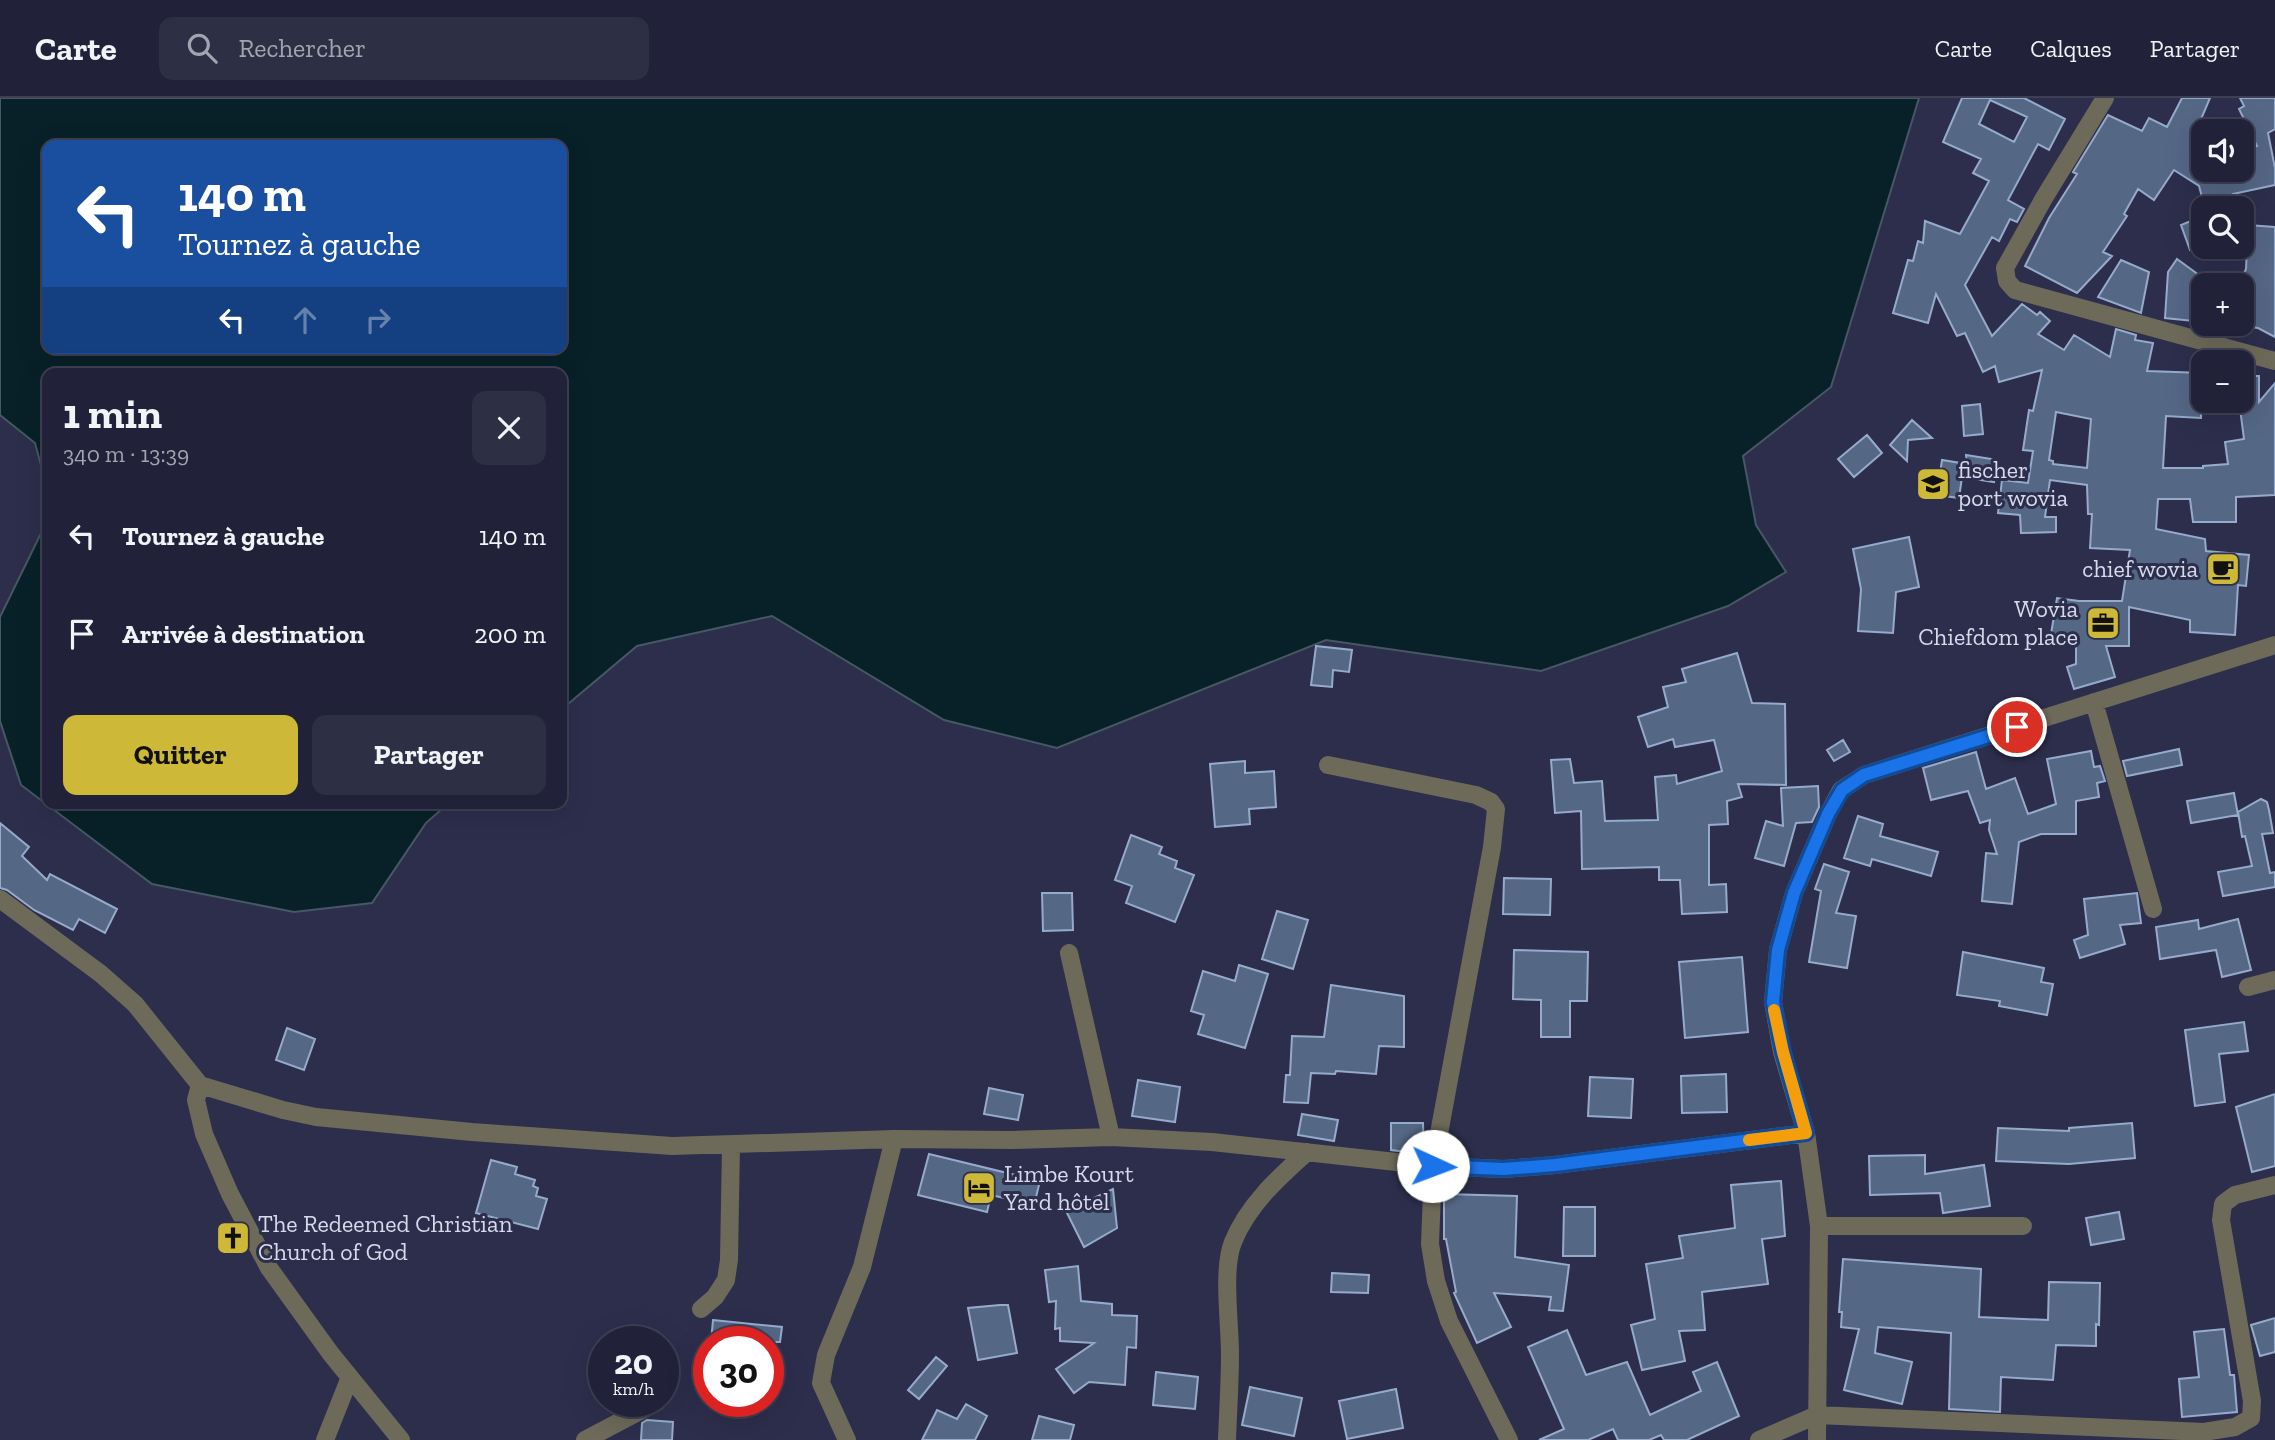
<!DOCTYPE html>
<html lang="fr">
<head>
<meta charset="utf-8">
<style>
	:root { --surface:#212239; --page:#2d2f44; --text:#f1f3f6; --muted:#a2a4ae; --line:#3e3f53; --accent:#ceb837 }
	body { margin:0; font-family:"Zilla Slab",serif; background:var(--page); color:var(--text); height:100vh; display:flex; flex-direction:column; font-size:26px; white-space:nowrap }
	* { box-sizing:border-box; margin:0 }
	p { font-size:23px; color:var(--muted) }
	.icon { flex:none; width:38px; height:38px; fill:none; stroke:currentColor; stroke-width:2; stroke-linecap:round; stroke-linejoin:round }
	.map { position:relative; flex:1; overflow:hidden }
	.details { position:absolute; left:42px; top:270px; width:525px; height:441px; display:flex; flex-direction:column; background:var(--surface); border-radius:14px; box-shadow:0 7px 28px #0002,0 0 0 2px var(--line) }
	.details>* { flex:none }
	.guide { position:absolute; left:42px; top:42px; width:525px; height:214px; border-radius:14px; box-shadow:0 7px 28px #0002,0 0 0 2px var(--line); background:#1a4fa0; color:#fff; overflow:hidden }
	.fabs { position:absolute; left:2191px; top:21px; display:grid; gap:14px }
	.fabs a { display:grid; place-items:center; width:63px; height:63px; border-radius:14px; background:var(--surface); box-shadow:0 7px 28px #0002,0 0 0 2px var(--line); font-size:35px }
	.speed { position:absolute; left:588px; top:1228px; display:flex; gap:14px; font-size:35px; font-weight:700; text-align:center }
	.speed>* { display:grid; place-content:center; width:91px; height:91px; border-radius:50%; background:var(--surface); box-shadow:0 7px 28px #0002,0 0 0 2px var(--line); line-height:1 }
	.speed small { font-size:18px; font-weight:400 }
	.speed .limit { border:10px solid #d22; background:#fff; color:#111 }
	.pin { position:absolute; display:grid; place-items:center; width:60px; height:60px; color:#fff; margin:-30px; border:4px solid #fff; border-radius:50%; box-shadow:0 2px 7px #0007 }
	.me { position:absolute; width:77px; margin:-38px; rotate:92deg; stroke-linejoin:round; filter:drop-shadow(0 0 5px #0008) }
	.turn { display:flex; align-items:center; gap:24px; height:147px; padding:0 21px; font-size:32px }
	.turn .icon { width:91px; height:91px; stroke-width:2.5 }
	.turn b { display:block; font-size:49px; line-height:60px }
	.lanes { display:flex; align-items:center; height:66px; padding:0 21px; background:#0003; justify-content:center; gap:35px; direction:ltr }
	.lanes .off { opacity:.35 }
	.round { display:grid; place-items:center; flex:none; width:74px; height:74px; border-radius:14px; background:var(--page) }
	.overview { display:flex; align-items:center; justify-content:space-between; height:119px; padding:0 21px }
	h1 { font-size:42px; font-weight:800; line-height:52px }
	.cta { display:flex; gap:14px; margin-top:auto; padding:14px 21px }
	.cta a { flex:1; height:80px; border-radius:14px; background:var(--accent); color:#111; font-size:28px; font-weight:800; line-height:80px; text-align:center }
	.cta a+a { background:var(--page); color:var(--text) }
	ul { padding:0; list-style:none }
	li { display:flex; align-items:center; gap:21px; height:98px; padding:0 21px }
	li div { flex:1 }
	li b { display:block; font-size:26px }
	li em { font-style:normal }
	header { display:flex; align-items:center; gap:42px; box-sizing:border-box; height:98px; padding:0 35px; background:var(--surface); border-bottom:2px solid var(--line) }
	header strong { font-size:33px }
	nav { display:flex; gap:38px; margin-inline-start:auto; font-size:24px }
	.search { width:490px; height:63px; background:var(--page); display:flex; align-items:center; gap:18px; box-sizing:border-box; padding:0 24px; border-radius:14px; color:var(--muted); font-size:26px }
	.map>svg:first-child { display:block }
	.water { fill:#082128; stroke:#465863; stroke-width:2; fill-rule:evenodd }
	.building { fill:#546785; stroke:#96abcc; stroke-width:2; fill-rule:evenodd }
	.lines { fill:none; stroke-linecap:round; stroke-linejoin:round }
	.minor { stroke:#6d6a5a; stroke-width:18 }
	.route-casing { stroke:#114b97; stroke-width:18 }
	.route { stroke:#1a73e8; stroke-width:12 }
	.slow { stroke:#f59e0b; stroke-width:12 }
	.labels { text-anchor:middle; stroke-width:6; stroke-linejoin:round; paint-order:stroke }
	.poi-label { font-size:24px; fill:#d7daed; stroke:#2c2e4c; text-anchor:start }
</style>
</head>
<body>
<header>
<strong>Carte</strong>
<div class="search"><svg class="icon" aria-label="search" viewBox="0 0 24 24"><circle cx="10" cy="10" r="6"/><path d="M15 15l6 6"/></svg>Rechercher</div>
<nav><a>Carte</a><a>Calques</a><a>Partager</a></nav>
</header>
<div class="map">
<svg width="2275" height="1342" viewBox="0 0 2275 1342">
	<rect width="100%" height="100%" fill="#2c2e4c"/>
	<path class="water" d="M0 0H1919L1831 289 1743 358 1756 427 1786 474 1728 508 1541 573 1326 542 1057 650 944 622 772 518 637 548 562 611V275H47V390L35 345 0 317ZM47 47H562V250H47Z
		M47 423V705H449L426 725 372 805 294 814 152 786 21 687 0 623V519Z"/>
	<path class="building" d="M1962 0H2024L2065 21 2049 52 2038 46 2008 102 2024 111 2017 124 2010 121 1999 143 1992 139 1965 187 1992 238 2022 206 2037 217 2040 214 2050 223 2038 236 2064 252 2074 237 2110 259 2116 231 2136 237 2135 242 2153 245 2147 273 2203 275 2201 320 2166 318 2163 370H2203V368L2228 366 2225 344 2244 341 2239 303H2242V278H2259V304L2275 285V397L2236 399V424H2193L2190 401H2158L2156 431 2205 441 2206 453 2249 457 2246 488 2238 487 2235 537 2190 534V522L2129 509V548H2106L2115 579 2074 591 2067 569 2076 566V540L2051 536 2057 500 2079 503H2122L2130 452 2090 450 2092 416H2088L2087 387 2050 382 2045 419H2056V434L2021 435 2020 417 1998 415 2002 382 2028 385 2033 353 2023 352 2029 312 2033 313 2042 272 1999 284 1995 268 1983 274 1965 235 1957 238 1936 196 1928 225 1893 215 1908 162 1913 163 1918 143 1923 145 1925 123 1960 136 1989 83 1973 75 1981 61 1943 44ZM1990 2 2027 19 2014 44 1979 26ZM2056 314 2091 321 2087 370 2053 366V363L2049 362Z
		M2182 0H2210L2196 33 2203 29V72H2242V51L2257 48 2239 11 2244 8 2240 0H2275V31L2268 35 2275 70V87L2233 96 2237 110H2205L2199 88 2174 72 2154 102 2138 91 2124 116 2127 118 2103 154 2112 158 2077 195 2025 168 2049 120 2077 76 2073 74 2108 17 2142 33 2149 20 2167 29Z
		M2203 118V147L2190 152 2181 127Z
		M2248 127 2275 129V239L2258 230 2242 228V175H2244L2246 171Z
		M2177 161 2203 180V224L2165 220 2168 174Z
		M2121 162 2149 174 2141 215 2098 199Z
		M1980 306 1983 336 1964 338 1962 308Z
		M1912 322 1932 340 1908 342 1907 363 1890 347Z
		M1867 337 1882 355 1854 379 1838 361Z
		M1966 357 1998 362 1994 384 1962 379 1959 400 1937 397 1942 362 1967 366Z
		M1909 439 1919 489 1896 494 1893 535 1858 533 1861 491 1853 451Z
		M1316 548 1352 552 1349 574 1333 572 1332 589 1311 587Z
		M1737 555 1752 605 1785 606 1786 687 1738 686 1742 699 1727 703 1728 726 1709 727V787L1726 786 1727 814 1682 816 1680 782H1659V769L1582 771 1581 713 1555 715 1551 662 1570 661 1574 685 1602 683 1605 723 1658 722 1655 679 1676 677 1677 686 1722 673 1714 642 1675 649 1673 641 1648 649 1638 619 1668 609 1663 589 1686 584 1682 571Z
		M1843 642 1850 654 1834 663 1827 652Z
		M2179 651 2182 667 2127 678 2123 663Z
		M2091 653 2094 669 2100 668 2105 683 2097 685 2099 699 2076 703V736H2041L2019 744 2012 806 1982 803 1986 755 1997 756 1989 732 1990 722 1980 725 1968 693 1931 702 1923 670 1976 654 1986 691 2015 680 2028 716 2056 706 2047 661Z
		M1245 663V675L1274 673 1276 709 1249 711 1250 726 1215 729 1210 666Z
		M1818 688 1819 709 1812 724 1796 725 1784 768 1755 760 1766 723 1783 728 1781 690Z
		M2234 695 2238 717 2191 725 2187 703Z
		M2261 701 2267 704 2269 712 2273 735 2262 736 2270 775 2275 774V789L2223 798 2218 774 2252 768 2245 738 2242 739 2238 714Z
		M1858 718 1883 726 1880 738 1938 754 1931 778 1872 761 1870 768 1844 760Z
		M0 725 29 749 22 758 47 782 50 776 117 811 105 835 79 821 73 832 34 812 7 792 0 790Z
		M1131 737 1162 749 1159 756 1177 763 1175 770 1194 777 1175 824 1126 805 1132 788 1115 782Z
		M1824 766 1849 774 1836 815 1856 818 1847 870 1809 864 1821 793 1815 791Z
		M1504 780 1551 781 1550 817 1503 816Z
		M1042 795H1072L1073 832 1043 833Z
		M2137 795 2141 825 2120 827 2125 846 2080 860 2074 842 2088 837 2084 801Z
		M1277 813 1308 822 1293 871 1262 861Z
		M2238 821 2251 872 2222 879 2216 852 2160 861 2156 829 2198 822 2199 831Z
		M1514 852 1588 854 1587 903H1570V939H1541V902L1513 901Z
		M1963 854 2044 870 2041 884 2053 886 2047 917 1999 908 2000 903 1957 897Z
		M1742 859 1748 934 1685 940 1679 864Z
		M1239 867 1268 876 1245 950 1198 936 1204 917 1191 913 1203 873 1235 883Z
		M1331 887 1404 898V949L1379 948 1376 976 1336 973 1335 976 1311 975 1308 1005 1284 1004 1286 977H1290L1292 938 1324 939Z
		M2244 924 2248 953 2219 956 2225 1004 2195 1008 2185 932Z
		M287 930 315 941 304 972 276 962Z
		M1726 976 1727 1014 1682 1015 1681 978Z
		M1590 979 1633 981 1631 1020 1588 1018Z
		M1138 982 1180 989 1175 1024 1132 1018Z
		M989 990 1023 997 1018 1022 984 1016Z
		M2275 996V1068L2252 1074 2236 1009Z
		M1302 1016 1338 1022 1334 1043 1298 1037Z
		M1391 1025H1423L1424 1056 1391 1052Z
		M2132 1025 2135 1060 2069 1066 1996 1063 1998 1030 2069 1033V1030Z
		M929 1056 1040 1083 1034 1107 991 1097 987 1114 918 1097Z
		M1925 1057V1076L1984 1067 1990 1108 1943 1115 1940 1095 1870 1097 1869 1058Z
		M491 1062 517 1069 515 1076 535 1082 533 1088 538 1090 536 1098 547 1101 538 1131 476 1115Z
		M1781 1083 1785 1138 1762 1141 1768 1186 1702 1194 1705 1232 1679 1233 1685 1263 1642 1272 1631 1227 1655 1221 1646 1166 1683 1160 1679 1138 1735 1130 1731 1087Z
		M1113 1091 1117 1130 1084 1149 1066 1113Z
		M1444 1096 1517 1098 1515 1159 1569 1167 1563 1213 1549 1212 1551 1199 1494 1195 1511 1229 1477 1245 1454 1195 1456 1194 1446 1141H1444Z
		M1564 1109H1595V1158H1563Z
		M2119 1114 2124 1141 2091 1147 2086 1120Z
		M1843 1161 1981 1171 1979 1219 2048 1222 2049 1184 2100 1185 2099 1227 2096 1226V1248L2056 1247 2053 1282 2001 1279 2000 1314 1949 1311 1951 1235 1878 1229 1875 1255 1912 1264 1902 1306 1844 1292 1859 1231 1841 1229 1842 1214H1839Z
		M1078 1168 1081 1203 1112 1206V1217L1137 1218 1136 1250 1127 1249 1125 1287 1089 1284 1074 1295 1056 1271 1094 1245 1060 1243V1230L1055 1231 1056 1203 1049 1204 1045 1172Z
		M1332 1175 1369 1177 1368 1195 1331 1194Z
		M1000 1207H1008L1017 1255 978 1262 968 1210Z
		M2275 1220V1254L2260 1258 2251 1227Z
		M713 1222 782 1229 780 1244H711Z
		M2224 1231 2230 1277H2234L2237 1314 2182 1319 2179 1281 2199 1279 2194 1234Z
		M1567 1232 1586 1277 1627 1264 1650 1317 1701 1293 1693 1274 1717 1264 1739 1318 1687 1342H1664L1661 1337 1649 1342H1618L1613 1331 1588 1342H1539L1564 1331 1528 1249Z
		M936 1259 947 1268 919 1301 908 1292Z
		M1156 1274 1198 1279 1195 1311 1153 1307Z
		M1250 1289 1302 1300 1294 1338 1242 1327Z
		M1396 1291 1403 1330 1347 1341 1339 1303Z
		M966 1306 987 1318 975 1342H922L937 1312 957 1321Z
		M1039 1318 1074 1327 1070 1342H1032Z
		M647 1322 673 1324 672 1342H641L642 1325Z"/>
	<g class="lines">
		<path class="minor" d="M2105 0 2044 100 2005 170 2007 183 2015 192 2275 263
			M2094 604 2153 811
			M1328 667 1476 697 1491 704 1496 711 1492 749 1433 1068 1430 1146 1436 1183 1449 1223 1509 1342
			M0 801 101 876 135 906 200 987 283 1012 316 1019 472 1034 672 1048 894 1041 1012 1042 1111 1039 1212 1044 1433 1068 1504 1071 1555 1067 1806 1035
			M1069 855 1111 1039
			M2248 889 2275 882
			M200 987 196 1002 204 1036 230 1096 269 1170 331 1256 401 1342
			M1819 1128H2023
			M701 1211 715 1199 726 1182 729 1162 731 1047
			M325 1342 350 1279
			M585 1342 657 1304
			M847 1342 821 1285 826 1257 862 1169 894 1041
			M1227 1342C1228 1313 1230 1285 1230 1256 1230 1225 1222 1171 1233 1144 1248 1107 1278 1080 1307 1054
			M1759 1342 1817 1317 2204 1334 2235 1329 2251 1320 2252 1303 2221 1122 2223 1106 2235 1097 2275 1087
			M1817 1342 1819 1128 1806 1035 1782 954 1773 904 1778 852 1794 795 1828 716 1841 692 1864 677 2275 547"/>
	</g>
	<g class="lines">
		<g class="route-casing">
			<path id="route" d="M1433 1068 1504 1071 1555 1067 1806 1035 1783 954 1773 904 1778 852 1794 795 1828 716 1842 692 1864 677 2017 629"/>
		</g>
		<use href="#route" class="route"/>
		<path class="slow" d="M1749 1042 1806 1035 1783 954 1774 912"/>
	</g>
	<defs>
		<g id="school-square" transform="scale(1.75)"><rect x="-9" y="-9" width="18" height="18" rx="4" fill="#ceb837" stroke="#2c2e4c"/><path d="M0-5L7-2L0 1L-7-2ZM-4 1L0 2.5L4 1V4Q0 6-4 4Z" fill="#111"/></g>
		<g id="cafe-square" transform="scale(1.75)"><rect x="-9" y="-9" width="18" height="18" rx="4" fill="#ceb837" stroke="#2c2e4c"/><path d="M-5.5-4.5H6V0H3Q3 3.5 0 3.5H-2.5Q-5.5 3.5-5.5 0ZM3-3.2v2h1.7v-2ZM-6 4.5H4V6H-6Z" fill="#111"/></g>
		<g id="office-square" transform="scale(1.75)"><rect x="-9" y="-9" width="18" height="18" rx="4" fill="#ceb837" stroke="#2c2e4c"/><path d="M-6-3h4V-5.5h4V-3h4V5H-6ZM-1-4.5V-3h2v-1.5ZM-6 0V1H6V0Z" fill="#111"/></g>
		<g id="hotel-square" transform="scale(1.75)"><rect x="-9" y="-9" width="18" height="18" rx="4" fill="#ceb837" stroke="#2c2e4c"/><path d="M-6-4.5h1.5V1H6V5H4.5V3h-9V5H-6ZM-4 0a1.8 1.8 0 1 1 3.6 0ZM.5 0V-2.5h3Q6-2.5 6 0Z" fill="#111"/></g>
		<g id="church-square" transform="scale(1.75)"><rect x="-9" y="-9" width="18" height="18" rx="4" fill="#ceb837" stroke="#2c2e4c"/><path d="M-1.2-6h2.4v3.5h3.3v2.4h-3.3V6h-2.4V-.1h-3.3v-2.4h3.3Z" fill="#111"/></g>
	</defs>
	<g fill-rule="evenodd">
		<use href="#school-square" x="1933" y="386"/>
		<use href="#cafe-square" x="2223" y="471"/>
		<use href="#office-square" x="2103" y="525"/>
		<use href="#hotel-square" x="979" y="1090"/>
		<use href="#church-square" x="233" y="1140"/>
	</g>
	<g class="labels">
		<g class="poi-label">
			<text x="1958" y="380">fischer<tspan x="1958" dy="28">port wovia</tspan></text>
			<text x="2198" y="479" text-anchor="end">chief wovia</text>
			<text x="2078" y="519" text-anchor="end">Wovia<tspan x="2078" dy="28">Chiefdom place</tspan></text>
			<text x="1004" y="1084">Limbe Kourt<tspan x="1004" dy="28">Yard hôtel</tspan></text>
			<text x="258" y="1134">The Redeemed Christian<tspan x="258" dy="28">Church of God</tspan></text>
		</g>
	</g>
</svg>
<div class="fabs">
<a><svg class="icon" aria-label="sound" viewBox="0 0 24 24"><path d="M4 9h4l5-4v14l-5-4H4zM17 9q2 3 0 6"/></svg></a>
<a><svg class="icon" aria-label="search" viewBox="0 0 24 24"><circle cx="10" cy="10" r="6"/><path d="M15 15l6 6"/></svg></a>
<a>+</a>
<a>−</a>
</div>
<div class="speed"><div>20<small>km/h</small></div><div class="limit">30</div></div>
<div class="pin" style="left:2017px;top:629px;background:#d93025"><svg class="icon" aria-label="arrive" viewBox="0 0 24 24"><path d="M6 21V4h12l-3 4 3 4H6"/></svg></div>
<svg class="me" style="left:1433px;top:1068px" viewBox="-20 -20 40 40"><circle r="19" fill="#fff"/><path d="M0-13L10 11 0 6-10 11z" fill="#1a73e8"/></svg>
<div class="guide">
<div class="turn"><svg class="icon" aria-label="left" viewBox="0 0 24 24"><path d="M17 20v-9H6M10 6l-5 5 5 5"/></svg><div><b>140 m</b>Tournez à gauche</div></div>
<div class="lanes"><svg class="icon" aria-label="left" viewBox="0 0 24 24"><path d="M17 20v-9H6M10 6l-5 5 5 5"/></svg><svg class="icon off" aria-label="ahead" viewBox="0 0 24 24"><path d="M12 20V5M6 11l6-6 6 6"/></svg><svg class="icon off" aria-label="right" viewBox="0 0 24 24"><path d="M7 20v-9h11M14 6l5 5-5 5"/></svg></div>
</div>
<section class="details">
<div class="overview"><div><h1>1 min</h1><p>340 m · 13:39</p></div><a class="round"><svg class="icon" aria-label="close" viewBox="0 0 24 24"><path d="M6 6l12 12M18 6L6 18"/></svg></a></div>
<ul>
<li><svg class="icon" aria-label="left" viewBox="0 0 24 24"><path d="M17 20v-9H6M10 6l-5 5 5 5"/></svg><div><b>Tournez à gauche</b></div><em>140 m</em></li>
<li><svg class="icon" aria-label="arrive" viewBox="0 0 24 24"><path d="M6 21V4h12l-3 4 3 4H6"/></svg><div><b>Arrivée à destination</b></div><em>200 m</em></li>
</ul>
<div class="cta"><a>Quitter</a><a>Partager</a></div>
</section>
</div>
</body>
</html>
